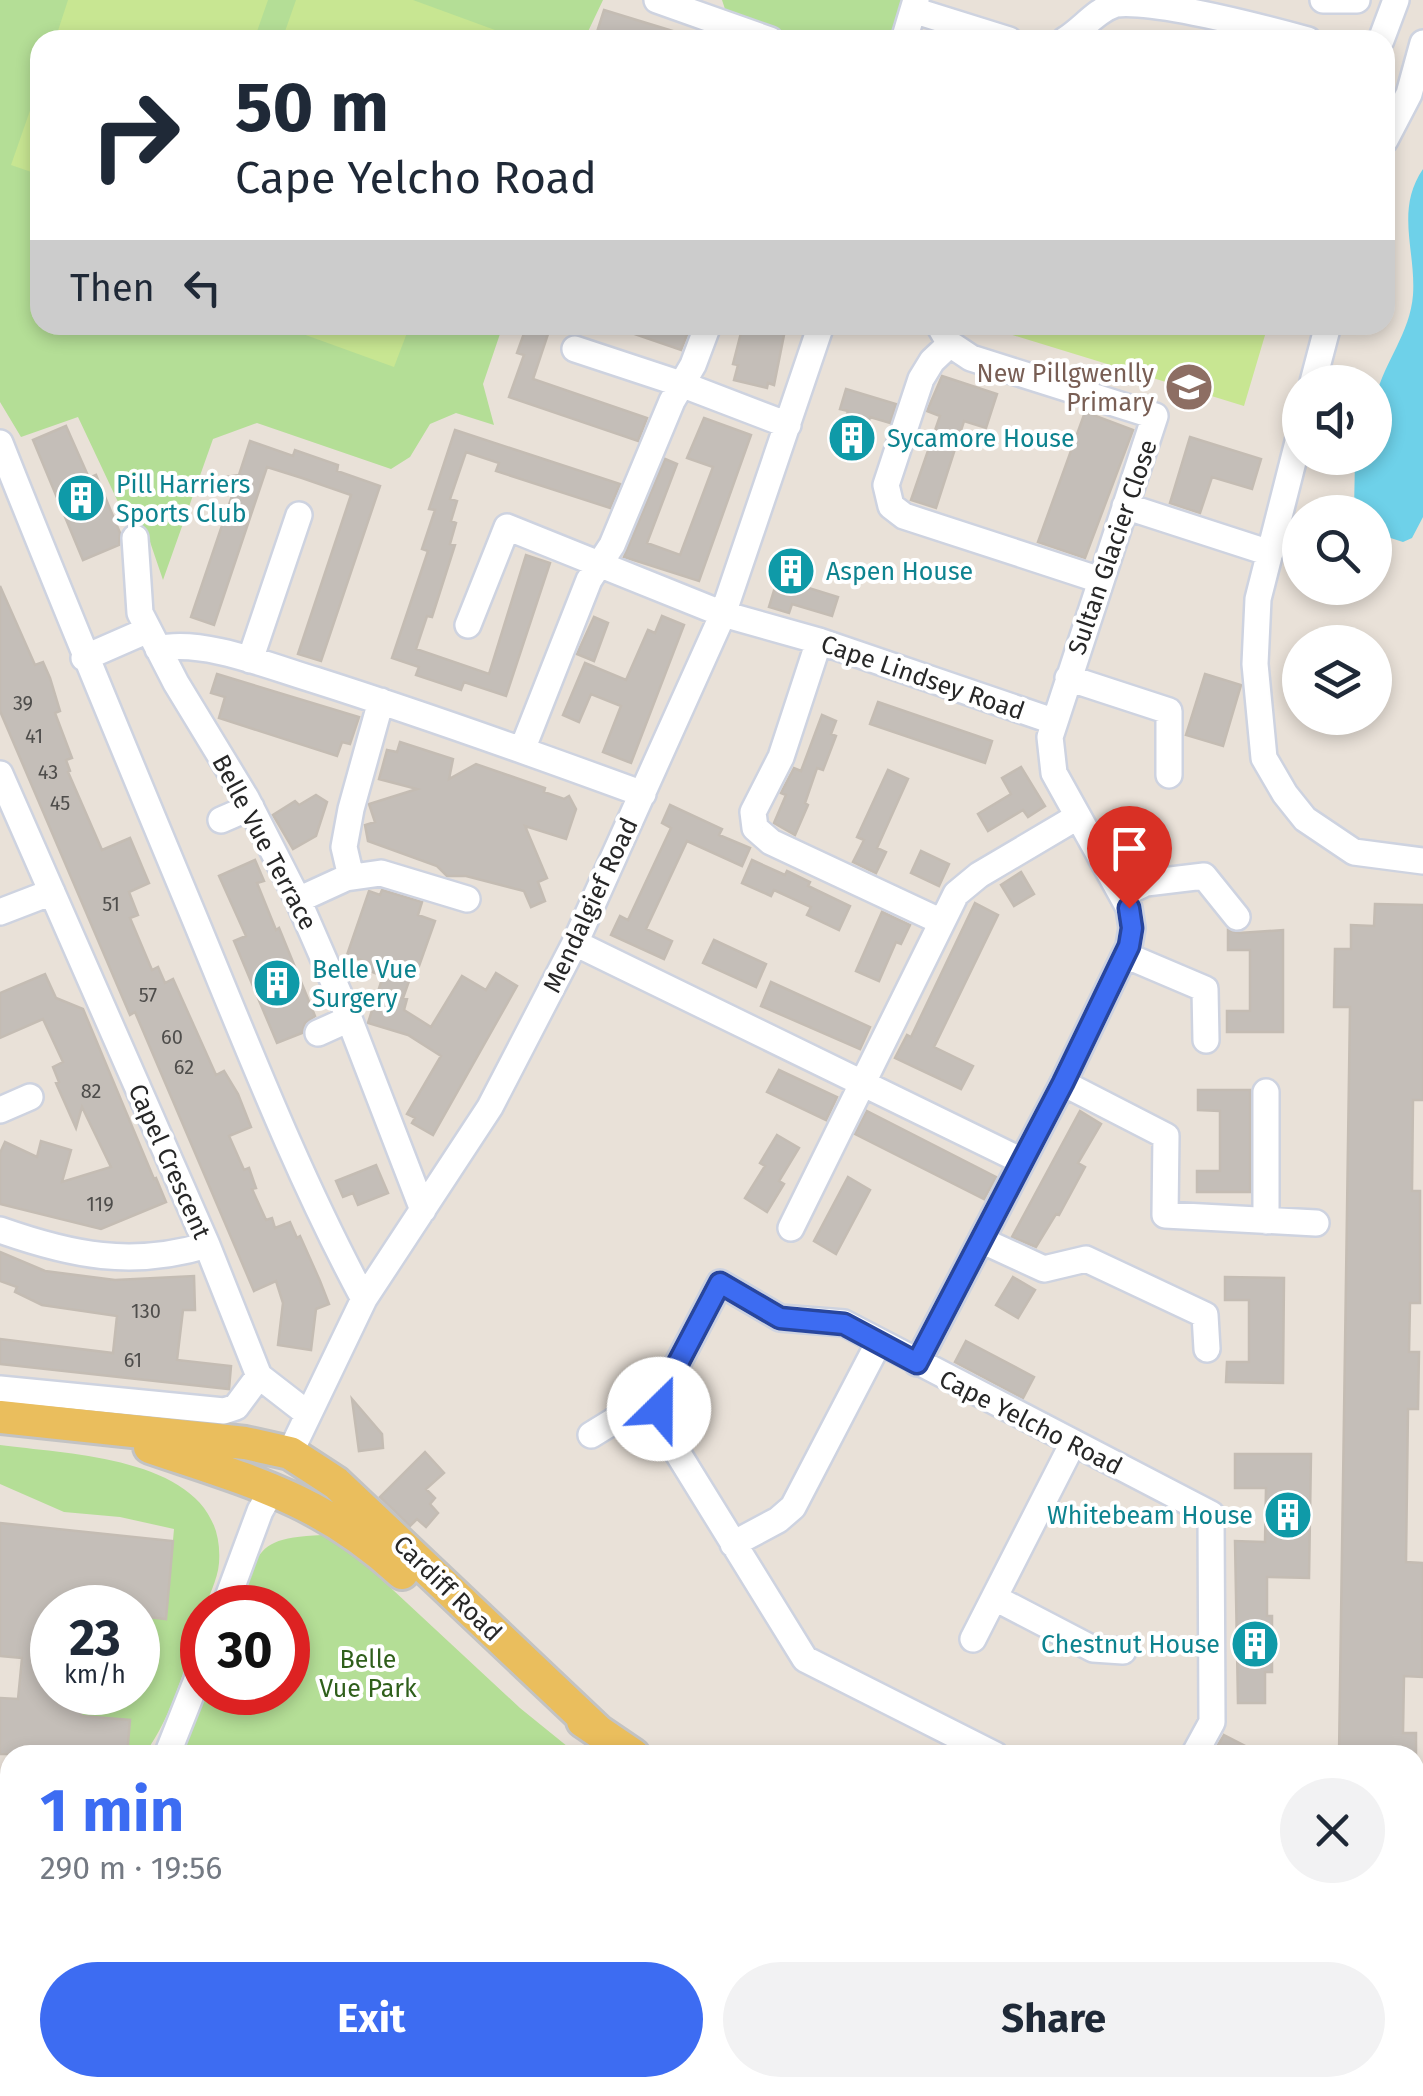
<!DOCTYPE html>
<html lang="en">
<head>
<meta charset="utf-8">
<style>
	:root { --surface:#fff; --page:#f2f2f3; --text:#1f2937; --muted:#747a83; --accent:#3d6cf2 }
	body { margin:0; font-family:"Fira Sans",sans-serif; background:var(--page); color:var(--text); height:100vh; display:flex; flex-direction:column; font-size:38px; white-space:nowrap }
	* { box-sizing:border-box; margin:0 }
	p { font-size:32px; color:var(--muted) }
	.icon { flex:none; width:55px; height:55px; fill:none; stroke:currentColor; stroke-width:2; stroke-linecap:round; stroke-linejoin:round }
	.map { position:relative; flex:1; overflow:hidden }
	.details { position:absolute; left:0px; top:1745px; width:1425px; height:352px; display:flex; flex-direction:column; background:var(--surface); border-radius:30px 30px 0 0; box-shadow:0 5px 15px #0003 }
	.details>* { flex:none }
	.banner { position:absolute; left:30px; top:30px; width:1365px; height:305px; border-radius:30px; box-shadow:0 5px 15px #0003; background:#fff; color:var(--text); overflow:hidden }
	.tools { position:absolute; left:1282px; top:365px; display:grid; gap:20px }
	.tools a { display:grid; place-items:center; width:110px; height:110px; border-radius:50%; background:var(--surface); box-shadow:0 5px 15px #0003; font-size:50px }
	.speed { position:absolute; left:30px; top:1585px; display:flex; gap:20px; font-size:50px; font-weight:700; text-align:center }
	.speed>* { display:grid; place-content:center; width:130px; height:130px; border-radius:50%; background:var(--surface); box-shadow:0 5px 15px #0003; line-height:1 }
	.speed small { font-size:25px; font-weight:400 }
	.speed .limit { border:15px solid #d22; background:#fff; color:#111 }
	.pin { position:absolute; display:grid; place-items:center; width:85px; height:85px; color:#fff; margin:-102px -42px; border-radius:50% 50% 50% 0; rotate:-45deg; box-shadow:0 0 10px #0007 }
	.pin .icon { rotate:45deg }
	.me { position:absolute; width:110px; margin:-55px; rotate:23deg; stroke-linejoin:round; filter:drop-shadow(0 0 8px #0008) }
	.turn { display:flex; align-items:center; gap:35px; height:210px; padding:0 40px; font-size:45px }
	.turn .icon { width:130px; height:130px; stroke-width:2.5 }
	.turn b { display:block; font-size:70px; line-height:85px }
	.then { display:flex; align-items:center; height:95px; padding:0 40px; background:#0003; gap:20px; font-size:38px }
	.round { display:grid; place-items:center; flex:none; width:105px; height:105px; border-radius:52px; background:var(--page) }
	.headline { display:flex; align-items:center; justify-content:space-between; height:170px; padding:0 40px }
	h1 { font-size:60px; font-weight:700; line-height:75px; color:var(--accent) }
	.button { display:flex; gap:20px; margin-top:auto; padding:20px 40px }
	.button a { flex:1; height:115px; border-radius:60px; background:var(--accent); color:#fff; font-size:40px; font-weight:700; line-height:115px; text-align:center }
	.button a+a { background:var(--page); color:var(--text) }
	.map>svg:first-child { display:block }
	.green { fill:#b4de96 }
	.pitch { fill:#c8e692 }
	.water { fill:#6ed1e9 }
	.building { fill:#c4beb8; stroke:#c4bcb3; stroke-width:2.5 }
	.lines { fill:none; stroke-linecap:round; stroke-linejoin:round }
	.minor-casing { stroke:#ced3e0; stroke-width:30 }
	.major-casing { stroke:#c3c3c3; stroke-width:38 }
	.minor { stroke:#fff; stroke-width:25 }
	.major { stroke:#eabe5d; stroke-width:32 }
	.route-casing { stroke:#28469d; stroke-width:25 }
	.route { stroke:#3d6cf2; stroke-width:18 }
	.labels { text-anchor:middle; stroke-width:8; stroke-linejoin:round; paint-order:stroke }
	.number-label { font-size:20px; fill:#4e4d4b }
	.education-label { font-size:25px; fill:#785e54; stroke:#fff; text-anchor:end }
	.culture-label { font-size:25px; fill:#0d838f; stroke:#fff; text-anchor:start }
	.street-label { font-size:25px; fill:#272727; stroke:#fff }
	.park-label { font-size:25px; fill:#2f5f1b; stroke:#fff }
</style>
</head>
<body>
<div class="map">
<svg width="1423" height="2096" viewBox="0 0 1423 2096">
	<rect width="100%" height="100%" fill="#e9e1d8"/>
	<path class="green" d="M0 0H603L584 40H40V325H503L483 384 494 425 456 413 430 424 410 457 391 469 257 423 213 439 163 580 147 533 135 538 78 417 21 437 0 402Z
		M722 0H902L891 40H800L727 15Z
		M0 1445C73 1455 227 1457 219 1563 218 1579 207 1600 202 1613 186 1662 175 1712 144 1755H127L130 1721 81 1716 58 1702V1693L138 1692 143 1635 138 1634V1617L166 1619 174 1529 120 1517 64 1512 0 1484Z
		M322 1535 350 1550 520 1708 578 1755H176L206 1693 288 1692V1608L238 1607C260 1550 255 1538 322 1535Z
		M30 2088H1235L1248 2096H28Z"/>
	<path class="pitch" d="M68 0H268L254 40H55Z
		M296 0H413L514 37 513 40H282Z
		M40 82V175L11 165Z
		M278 325H410L394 367Z
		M994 325H1268L1244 406 993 329Z"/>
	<path class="water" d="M1423 169V517L1412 538 1403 542 1375 533V512H1354L1355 458H1375C1375 439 1371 414 1376 396 1385 361 1410 333 1413 295 1416 250 1395 210 1423 169Z"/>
	<path class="building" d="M604 10 689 36V40H620L597 32Z
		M527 325H551L533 379 647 418 638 441 509 397 524 355 517 353Z
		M618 325H675L689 330 681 350 617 328Z
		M743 325H786L774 385 768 383 767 388 734 380 738 365 733 364Z
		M942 376 997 394 986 428 964 421 936 508 911 500 940 416 927 411Z
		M846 389 896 404 890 423 870 417 858 460 835 453 848 411 840 409Z
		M1085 412 1133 430 1085 558 1038 542Z
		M704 418 751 435 699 581 624 557 665 459 677 464 647 543 680 555 713 467 687 458Z
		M66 426 89 478 96 475 120 533 119 545 83 560 33 440Z
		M455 430 620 484 610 508 496 471 499 463 466 452 450 499 457 501 451 521 456 523 450 544 455 545 432 617 427 616 416 649 489 674 526 555 550 563 506 696 464 682 461 690 416 675 419 667 392 658 428 551 422 549 435 510 429 509Z
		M1190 437 1261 459 1252 489 1212 477 1200 513 1170 503Z
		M250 441 293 456 295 450 338 465 337 471 380 486 321 661 298 654 351 495 302 478 267 467 214 625 191 617 232 496 226 477 239 475Z
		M786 551 807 557 799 585 838 597 832 616 792 604 789 613 769 607Z
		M0 586 35 665 43 662 50 678 60 711 55 713 72 758 66 760 70 771 68 772 102 850 130 838 149 883 129 892 138 915 130 918 152 970 158 967 165 983 173 979 216 1075 224 1071 238 1094 251 1127 229 1136 244 1170 249 1168 256 1188 252 1189 266 1220 272 1218 275 1228 290 1222 297 1238 300 1236 320 1281 329 1304 316 1309 311 1350 278 1345 283 1303 276 1281 254 1291 135 1012 130 1015 0 711Z
		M662 616 684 625 631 763 603 752 621 706 591 694 579 722 563 715 585 663 626 680 648 630 655 633Z
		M594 617 608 623 594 661 577 654Z
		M217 674 359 717 350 744 342 742 337 756 219 718 225 697 211 693Z
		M1205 674 1241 685 1223 746 1186 735Z
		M878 702 992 741 985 763 870 724Z
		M822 715 836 721 831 734 836 736 823 770 817 768 805 803 808 805 795 835 774 823 786 795 781 793 783 789 794 768 801 771Z
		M400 742 453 759 449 779 476 764 545 788 544 792 564 799 569 796 576 809 566 839 525 826 547 878 538 882 545 901 531 907 524 891 466 876H447L437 866 368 841 365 825 375 822 369 804 417 789 379 779 387 750 397 752Z
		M1021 767 1045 806 1028 817 1023 810 988 831 978 814 1011 794 1002 778Z
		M888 770 908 779 877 848 886 852 876 873 853 862 864 840 857 837Z
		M316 795 327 802 316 836 293 849 273 815 295 801 299 805Z
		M670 805 722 829 719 835 750 848 742 866 687 841 646 929 672 941 664 959 611 935 620 916 628 920 671 828 662 823Z
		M921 851 949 864 939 886 911 873Z
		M255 860 264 881 257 883 276 930 279 928 315 1016 305 1023 302 1033 277 1043 234 941 246 936 219 876Z
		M752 860 785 875 787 871 810 882 808 886 850 906 839 930 807 915 811 907 774 890 771 896 742 883Z
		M1021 872 1034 894 1014 906 1001 885Z
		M382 890 422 902 418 915 435 921 419 966 415 964 403 998 407 999 404 1010 431 1027 462 976 486 990 496 973 517 986 433 1135 412 1123 415 1118 407 1114 441 1056 408 1035 368 1023 383 976 359 967 361 960 347 955 369 891 380 895Z
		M975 903 998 915 934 1047 973 1066 961 1089 895 1058 907 1035 911 1037Z
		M1375 904 1423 905V1100H1413L1412 1191H1420V1303H1410L1409 1352H1419L1418 1409H1408L1406 1562 1423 1563 1422 1677 1404 1676 1403 1733H1416V1755H1339L1350 1007H1334L1335 949H1351V925L1374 926Z
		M882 912 910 925 901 944 896 942 879 981 856 971Z
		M1228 930 1239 933 1283 930V1032H1227V1011H1250V950H1228Z
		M714 940 766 964 756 987 703 963Z
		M45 974 56 998 83 1009 154 1179 156 1178 166 1202 101 1229 0 1204V1153L5 1142 37 1157 41 1141 71 1150 62 1182 111 1167 82 1107 76 1128 56 1083 59 1082 53 1067 63 1062 43 1019 0 1038V993Z
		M771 982 870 1027 860 1049 761 1006Z
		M779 1070 837 1097 826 1120 767 1092Z
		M1198 1090H1250V1192H1197V1171H1220V1111L1198 1110Z
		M867 1111 996 1177 984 1199 855 1134Z
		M1080 1111 1101 1124 1078 1163 1085 1167 1059 1215 1056 1214 1036 1247 1012 1237Z
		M777 1135 799 1148 779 1181 784 1184 767 1212 745 1198 765 1166 760 1163Z
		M376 1165 388 1193 358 1205 353 1193 343 1197 336 1181Z
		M848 1177 870 1190 836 1254 814 1241Z
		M0 1252 45 1271 115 1280 194 1276 195 1310H183L177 1360 231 1366 229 1389 0 1364V1339L113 1353 117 1316 42 1305 15 1292 17 1287 0 1281Z
		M1013 1277 1035 1290 1018 1318 996 1305Z
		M1225 1277 1284 1278 1283 1383 1226 1382 1227 1362H1249V1300H1225Z
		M966 1341 1034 1377 1023 1398 955 1362Z
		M352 1399 382 1434 383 1448 359 1451Z
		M425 1452 444 1473 426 1489 435 1498 430 1504 438 1513 426 1527 417 1519 410 1526 380 1497Z
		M1235 1454H1311L1309 1578 1267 1577V1616H1272V1672H1265V1703H1238L1235 1541 1265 1542 1266 1488H1235Z
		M0 1523 173 1541 166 1619 138 1616V1608H52V1692H58V1702L82 1704 81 1716 130 1720 127 1755 0 1754V1698L18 1699 22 1658 0 1656Z
		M1224 1735 1263 1755H1212Z"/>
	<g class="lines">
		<g class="minor-casing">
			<path id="minor" d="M657 0 770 40
				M1323 0H1357
				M913 10 1009 40
				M904 40 916 0
				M1065 40C1082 30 1095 11 1116 4 1157 0 1264 28 1308 40
				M1381 40 1396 0
				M1385 140 1409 94 1423 43
				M950 344 932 361 921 379 886 485 891 506 904 516 1100 580
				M575 349 681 384 788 425
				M1313 382 1328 325
				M1300 434 1258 599 1255 664 1264 758 1285 794 1305 819 1354 852 1423 861
				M0 443C62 600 127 756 192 912 246 1042 297 1175 364 1299
				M1125 506 1270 553
				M135 538 140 613 176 683 246 798 298 900 345 1008 423 1210
				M468 625 507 527 723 614 819 641 1053 721
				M819 641 781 757 753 812 755 828 771 842 942 922
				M158 649C202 638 271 667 315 680 425 715 534 754 643 794
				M84 658 148 630
				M250 660 299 515
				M1068 678 1169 711V775
				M522 750 589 580 612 545 672 401 693 365 708 325
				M0 774 207 1245 259 1376 308 1414
				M221 820 251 807
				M351 877 344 847 351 809 381 701
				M1123 894 1146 883 1204 876 1237 917
				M298 900 346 878 381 873 467 899
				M0 912 52 892
				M575 943 1022 1161
				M1125 955 1205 989 1206 1040
				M318 1033 349 1019
				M1063 1083 1166 1136 1165 1215 1316 1223
				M1266 1092V1221
				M0 1110 30 1097
				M791 1228 956 894 979 875 1077 817
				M0 1230C71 1255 132 1268 207 1245
				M981 1240 1044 1269 1086 1259 1205 1315 1207 1349
				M917 1363 1063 1083 1129 946 1132 928 1129 908 1054 773 1050 737 1155 416 971 358 950 344 939 325
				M0 1389 224 1411 236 1407 259 1376
				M591 1435 630 1411 660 1412
				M290 1453 364 1299 490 1107 575 943 723 614 821 325
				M733 1544 778 1520 793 1507 879 1342
				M995 1598 1093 1649 1123 1651
				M224 1608 260 1511 273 1488
				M973 1639 1073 1443
				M167 1755 202 1667
				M995 1755 805 1659 666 1434 659 1409 666 1386 720 1283 780 1318 844 1323 1211 1514 1212 1722 1194 1755
				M0 1818 10 1814
				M1415 1954 1423 1959
				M0 1976 10 1977
				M13 2096 15 2088"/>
		</g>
		<g class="major-casing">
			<path id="major" d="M0 1417 245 1443 290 1453 336 1483 598 1731
				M150 1447C250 1481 322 1499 402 1573
				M583 1721 633 1755
				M1312 2088 1328 2096"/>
		</g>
		<use href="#minor" class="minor"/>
		<use href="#major" class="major"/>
	</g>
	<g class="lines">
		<g class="route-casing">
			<path id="route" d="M659 1409 666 1386 720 1283 780 1318 844 1324 917 1363 1063 1083 1129 946 1132 928 1129 908"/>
		</g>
		<use href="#route" class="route"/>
	</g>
	<defs>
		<g id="school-disc" transform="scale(2.5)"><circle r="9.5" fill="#8d6e63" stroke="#fff"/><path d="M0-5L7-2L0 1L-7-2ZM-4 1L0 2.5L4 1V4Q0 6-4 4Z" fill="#fff"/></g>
		<g id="building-disc" transform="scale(2.5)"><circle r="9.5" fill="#0f9aa8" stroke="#fff"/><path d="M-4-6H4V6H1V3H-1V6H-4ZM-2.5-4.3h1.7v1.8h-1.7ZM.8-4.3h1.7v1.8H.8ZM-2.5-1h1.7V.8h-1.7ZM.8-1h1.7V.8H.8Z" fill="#fff"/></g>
	</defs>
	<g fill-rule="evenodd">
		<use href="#school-disc" x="1189" y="387"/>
		<use href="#building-disc" x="852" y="438"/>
		<use href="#building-disc" x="81" y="498"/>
		<use href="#building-disc" x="791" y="571"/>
		<use href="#building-disc" x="277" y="983"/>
		<use href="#building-disc" x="1288" y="1515"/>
		<use href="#building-disc" x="1255" y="1644"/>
	</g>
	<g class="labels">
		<g class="number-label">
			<text x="23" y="710">39</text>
			<text x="34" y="743">41</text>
			<text x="48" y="779">43</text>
			<text x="60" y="810">45</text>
			<text x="111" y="911">51</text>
			<text x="148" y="1002">57</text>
			<text x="172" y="1044">60</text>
			<text x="184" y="1074">62</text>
			<text x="91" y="1098">82</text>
			<text x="100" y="1211">119</text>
			<text x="146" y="1318">130</text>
			<text x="133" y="1367">61</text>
		</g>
		<g class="education-label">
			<text x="1154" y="382">New Pillgwenlly<tspan x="1154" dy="29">Primary</tspan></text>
		</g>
		<g class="culture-label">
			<text x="887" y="447">Sycamore House</text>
			<text x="116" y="493">Pill Harriers<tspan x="116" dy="29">Sports Club</tspan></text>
			<text x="826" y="580">Aspen House</text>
			<text x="312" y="978">Belle Vue<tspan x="312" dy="29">Surgery</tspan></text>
			<text x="1253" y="1524" text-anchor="end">Whitebeam House</text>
			<text x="1220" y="1653" text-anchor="end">Chestnut House</text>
		</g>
		<g class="street-label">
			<text transform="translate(1112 547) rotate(-71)" y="9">Sultan Glacier Close</text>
			<text transform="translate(923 677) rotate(19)" y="9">Cape Lindsey Road</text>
			<text transform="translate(265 842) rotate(62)" y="9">Belle Vue Terrace</text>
			<text transform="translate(590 905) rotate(-65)" y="9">Mendalgief Road</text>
			<text transform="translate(170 1161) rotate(66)" y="9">Capel Crescent</text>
			<text transform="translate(1031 1422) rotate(27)" y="9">Cape Yelcho Road</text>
			<text transform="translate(448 1588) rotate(44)" y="9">Cardiff Road</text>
		</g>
		<g class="park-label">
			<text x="368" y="1668">Belle<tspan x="368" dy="29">Vue Park</tspan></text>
		</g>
	</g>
</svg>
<div class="tools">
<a><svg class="icon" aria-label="sound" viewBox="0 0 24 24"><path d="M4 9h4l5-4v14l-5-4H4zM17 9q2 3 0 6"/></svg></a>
<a><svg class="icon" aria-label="search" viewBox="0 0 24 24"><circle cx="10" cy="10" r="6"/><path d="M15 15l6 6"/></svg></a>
<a><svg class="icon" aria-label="layers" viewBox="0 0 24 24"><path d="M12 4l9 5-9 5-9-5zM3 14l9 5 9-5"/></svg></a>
</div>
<div class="speed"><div>23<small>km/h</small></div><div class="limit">30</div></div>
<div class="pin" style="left:1129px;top:908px;background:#d93025"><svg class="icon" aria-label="arrive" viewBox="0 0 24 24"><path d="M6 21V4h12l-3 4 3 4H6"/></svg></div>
<svg class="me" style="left:659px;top:1409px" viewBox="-20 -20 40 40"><circle r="19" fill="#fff"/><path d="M0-13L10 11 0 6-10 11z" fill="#3d6cf2"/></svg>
<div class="banner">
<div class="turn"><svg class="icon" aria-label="right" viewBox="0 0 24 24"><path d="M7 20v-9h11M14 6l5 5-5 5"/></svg><div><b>50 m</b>Cape Yelcho Road</div></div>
<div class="then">Then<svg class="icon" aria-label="left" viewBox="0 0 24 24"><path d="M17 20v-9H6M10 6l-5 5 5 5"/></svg></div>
</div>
<section class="details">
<div class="headline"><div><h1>1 min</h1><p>290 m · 19:56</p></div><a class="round"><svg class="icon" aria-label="close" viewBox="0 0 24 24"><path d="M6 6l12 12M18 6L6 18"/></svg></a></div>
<div class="button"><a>Exit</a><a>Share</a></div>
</section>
</div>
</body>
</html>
